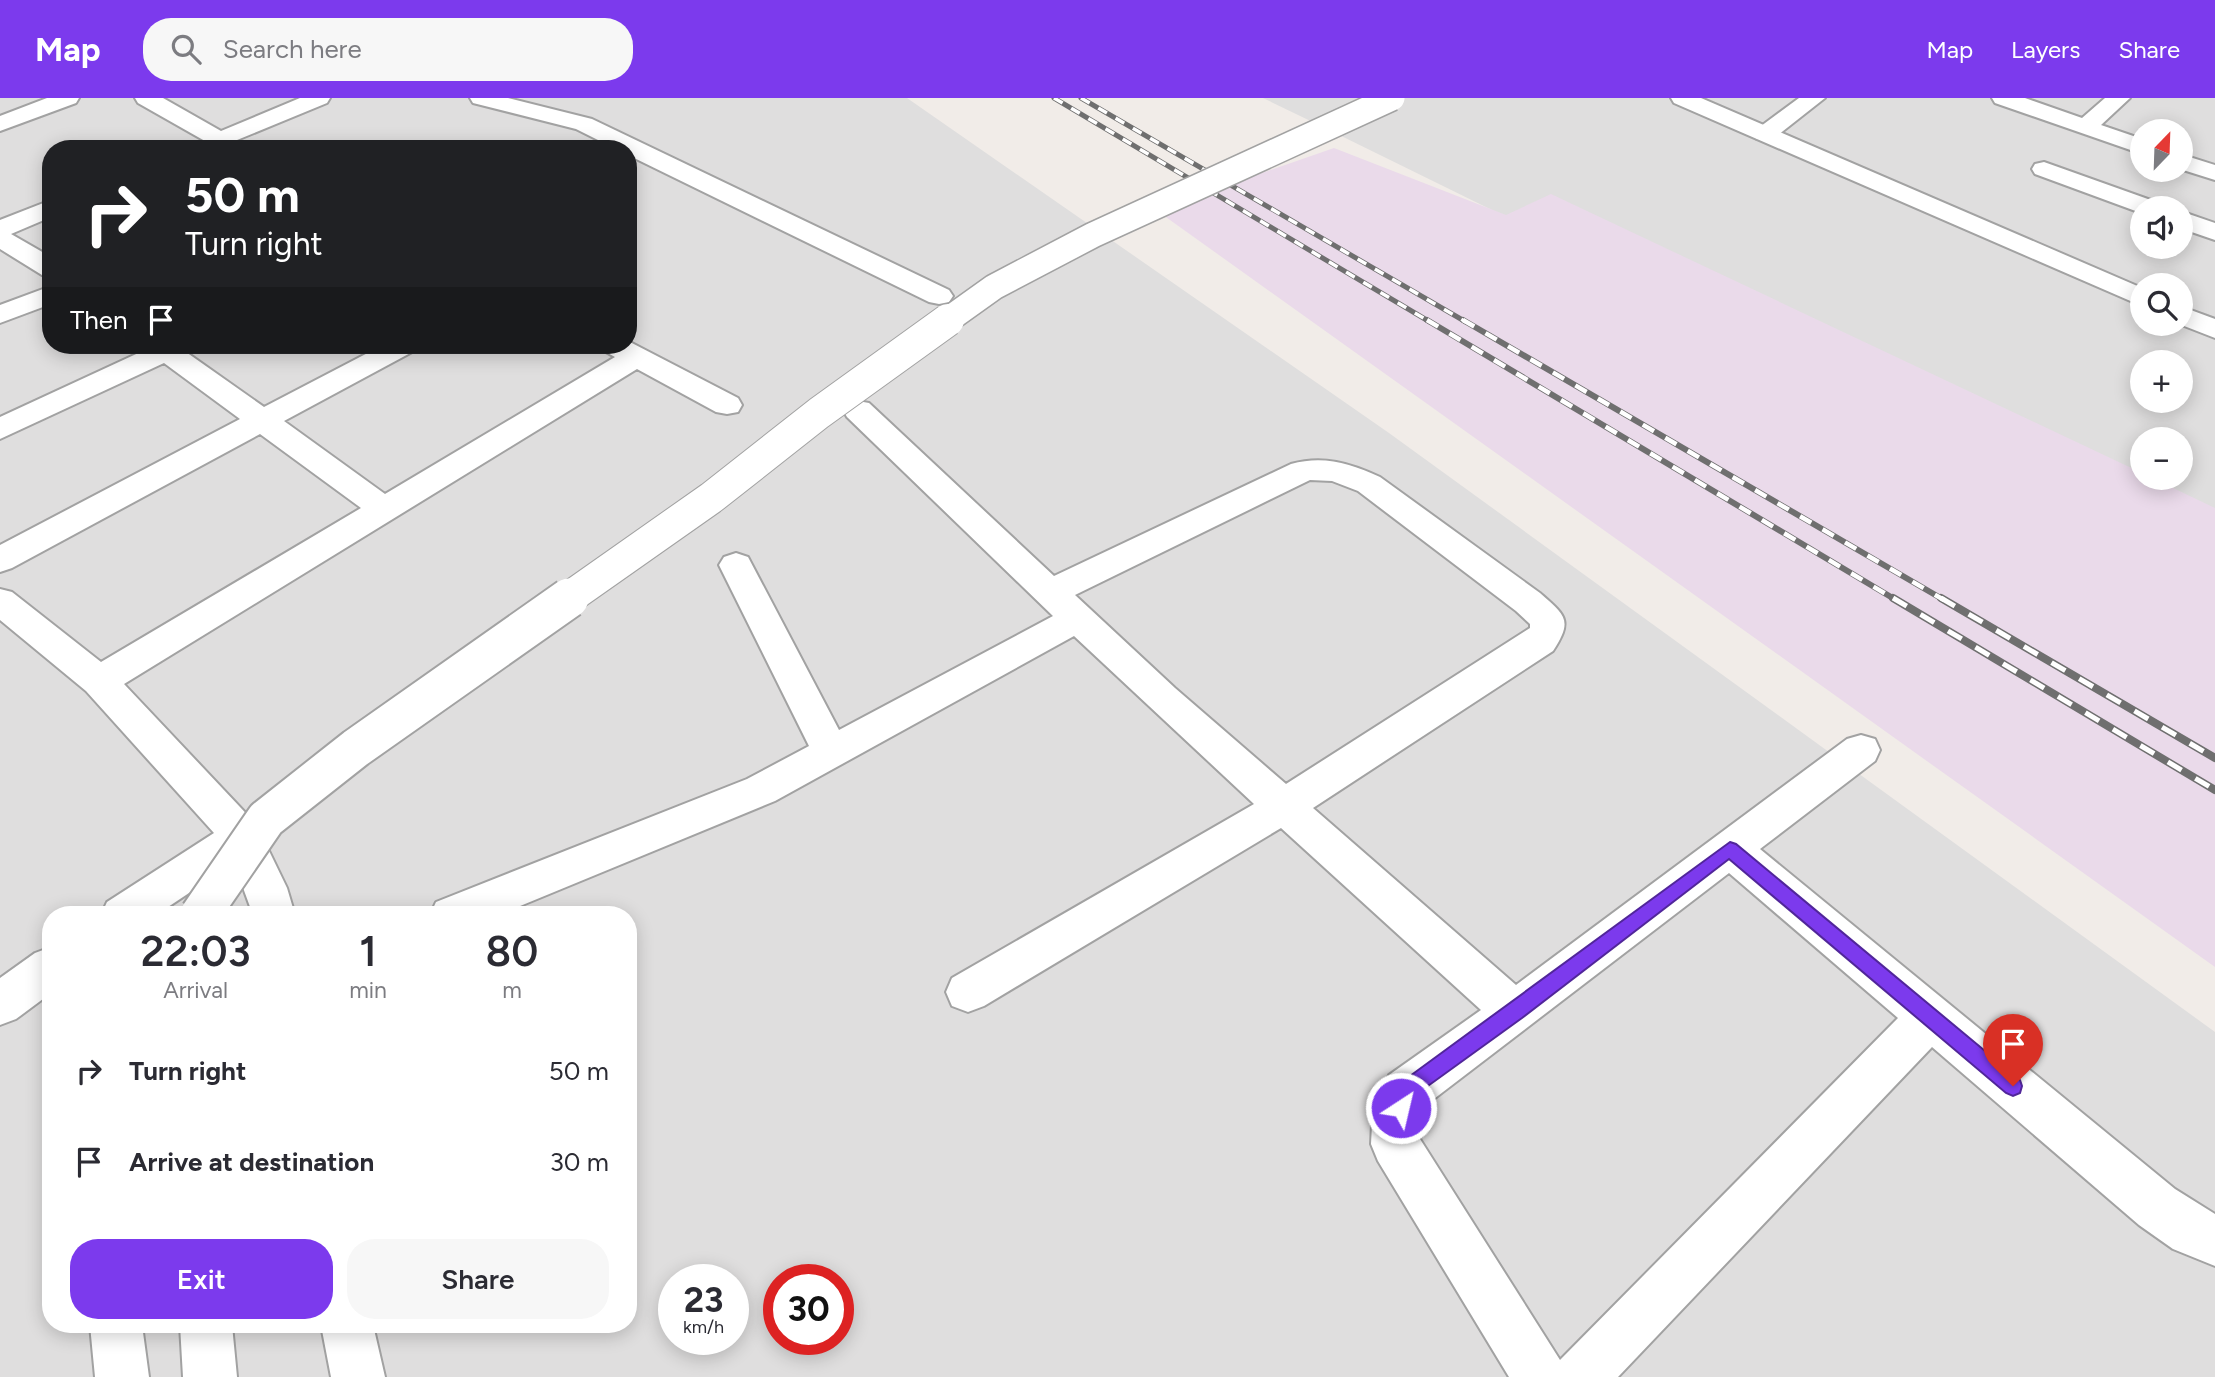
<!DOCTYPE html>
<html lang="en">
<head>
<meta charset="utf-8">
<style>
	:root { --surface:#fff; --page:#f7f7f7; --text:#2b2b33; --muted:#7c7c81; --accent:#7c3aed }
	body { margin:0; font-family:Figtree,sans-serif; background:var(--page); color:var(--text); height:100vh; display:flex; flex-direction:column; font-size:26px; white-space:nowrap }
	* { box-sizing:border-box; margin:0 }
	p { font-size:23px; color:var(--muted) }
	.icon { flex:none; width:38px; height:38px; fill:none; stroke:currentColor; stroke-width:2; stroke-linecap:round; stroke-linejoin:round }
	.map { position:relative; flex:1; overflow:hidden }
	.sheet { position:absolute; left:42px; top:808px; width:595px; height:427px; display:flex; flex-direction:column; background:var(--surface); border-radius:28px; box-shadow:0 4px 18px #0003 }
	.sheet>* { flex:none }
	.top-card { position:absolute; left:42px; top:42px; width:595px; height:214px; border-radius:28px; box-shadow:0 4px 18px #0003; background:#202124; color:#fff; overflow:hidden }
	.needle { width:46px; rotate:23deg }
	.buttons { position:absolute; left:2130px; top:21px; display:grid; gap:14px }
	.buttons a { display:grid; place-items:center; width:63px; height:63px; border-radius:50%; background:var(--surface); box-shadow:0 4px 18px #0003; font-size:35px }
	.speed { position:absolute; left:658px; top:1166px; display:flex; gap:14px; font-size:35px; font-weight:700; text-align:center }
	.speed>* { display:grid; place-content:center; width:91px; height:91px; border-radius:50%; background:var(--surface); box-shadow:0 4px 18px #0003; line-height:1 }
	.speed small { font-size:18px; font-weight:400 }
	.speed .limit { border:10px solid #d22; background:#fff; color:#111 }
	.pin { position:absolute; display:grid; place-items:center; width:60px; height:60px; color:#fff; margin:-72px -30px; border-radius:50% 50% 50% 0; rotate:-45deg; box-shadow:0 0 7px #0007 }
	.pin .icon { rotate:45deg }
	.me { position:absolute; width:77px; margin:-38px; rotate:35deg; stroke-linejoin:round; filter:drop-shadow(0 0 5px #0008) }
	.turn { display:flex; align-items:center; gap:24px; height:147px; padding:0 28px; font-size:32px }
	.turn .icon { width:91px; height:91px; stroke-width:2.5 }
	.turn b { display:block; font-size:49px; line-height:60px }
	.then { display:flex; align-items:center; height:66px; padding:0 28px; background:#0003; gap:14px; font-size:26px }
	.eta { display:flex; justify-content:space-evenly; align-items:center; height:119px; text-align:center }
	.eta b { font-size:42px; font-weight:600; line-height:49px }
	.button { display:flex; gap:14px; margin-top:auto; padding:14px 28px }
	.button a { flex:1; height:80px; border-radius:28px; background:var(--accent); color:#fff; font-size:28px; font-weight:600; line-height:80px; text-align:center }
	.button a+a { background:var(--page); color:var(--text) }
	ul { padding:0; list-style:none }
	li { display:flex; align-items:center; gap:21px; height:91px; padding:0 28px }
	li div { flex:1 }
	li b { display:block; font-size:26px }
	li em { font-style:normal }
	header { display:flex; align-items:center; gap:42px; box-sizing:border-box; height:98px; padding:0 35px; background:var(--accent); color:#fff }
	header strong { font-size:33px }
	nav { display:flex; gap:38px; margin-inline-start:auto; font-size:24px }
	.search { width:490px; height:63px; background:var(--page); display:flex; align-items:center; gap:18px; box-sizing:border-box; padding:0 24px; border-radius:28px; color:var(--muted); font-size:26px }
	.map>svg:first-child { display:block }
	.residential { fill:#dfdede; fill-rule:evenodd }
	.industrial { fill:#eadaea }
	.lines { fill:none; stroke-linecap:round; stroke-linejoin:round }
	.minor-casing { stroke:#a2a2a2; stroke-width:4 }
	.tertiary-casing { stroke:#a2a2a2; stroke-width:4 }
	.minor { fill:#fff; fill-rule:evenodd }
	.tertiary { fill:#fff; fill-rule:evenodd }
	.rail-far2-casing { stroke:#6f6f6f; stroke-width:5 }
	.rail-far1-casing { stroke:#6f6f6f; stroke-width:6 }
	.rail-casing { stroke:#6f6f6f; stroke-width:8 }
	.rail-far2 { stroke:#fff; stroke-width:3.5; stroke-dasharray:10; stroke-linecap:butt }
	.rail-far1 { stroke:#fff; stroke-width:4.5; stroke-dasharray:13; stroke-linecap:butt }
	.rail { stroke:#fff; stroke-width:5; stroke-dasharray:16; stroke-linecap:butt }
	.tertiary-bridge-far2-casing { stroke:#a2a2a2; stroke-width:28; stroke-linecap:butt }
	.tertiary-bridge-far1-casing { stroke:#a2a2a2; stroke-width:34; stroke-linecap:butt }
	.tertiary-bridge-casing { stroke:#a2a2a2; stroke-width:43; stroke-linecap:butt }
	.tertiary-bridge-far2 { stroke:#fff; stroke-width:25 }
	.tertiary-bridge-far1 { stroke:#fff; stroke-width:32 }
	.tertiary-bridge { stroke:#fff; stroke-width:39 }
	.route { fill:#7c3aed; stroke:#51269a; stroke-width:2 }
</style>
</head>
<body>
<header>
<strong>Map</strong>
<div class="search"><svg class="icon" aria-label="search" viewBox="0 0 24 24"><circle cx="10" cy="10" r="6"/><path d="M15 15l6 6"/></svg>Search here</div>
<nav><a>Map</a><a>Layers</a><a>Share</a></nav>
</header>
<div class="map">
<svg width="2215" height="1279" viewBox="0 0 2215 1279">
	<rect width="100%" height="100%" fill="#f1ece8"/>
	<path class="residential" d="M0 0H907L1389 335 2215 934V1279H0ZM51 51H628V247H51ZM51 817H628V1227H51ZM674 1181H733V1241H674ZM779 1181H838V1241H779Z
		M1263 0H2215V467L1323 29ZM2142 33H2180V72H2142ZM2142 110H2180V149H2142ZM2142 187H2180V226H2142ZM2142 264H2180V303H2142ZM2142 341H2180V380H2142Z"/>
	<path class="industrial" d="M1334 50 1506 117 1551 96 2142 375V380H2152L2215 410V869L1156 112Z"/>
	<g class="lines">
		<g class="minor-casing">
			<path id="minor" d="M47 0H79L76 5 0 33V18Z
				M135 0H163L221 33 300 0H330L327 5 220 49 212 47 138 5Z
				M470 0H508L592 21 949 192 953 198 949 204 939 206 929 204 628 57V51H616L576 31 473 5Z
				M1799 0H1825L1773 41H1757L1753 36 1757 31Z
				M1992 0H2025L2082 20 2105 0H2130L2101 27 2142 41V56L1995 5Z
				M2180 56 2215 67V82L2180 71Z
				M2044 64 2159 105 2163 110H2142L2141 115 2035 76 2032 71 2035 66Z
				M51 102V119L11 136 51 159V179L42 177 0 151V122Z
				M2180 113 2215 125V142L2180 130Z
				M51 188V206L0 225V207Z
				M628 243 738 300 742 307 738 314 727 316 716 314 637 271 124 586 256 726 287 790 295 817H253L234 765 156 817H101L107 804 214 735 86 593 0 522V491L12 494 101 564 361 410 260 336 12 470 0 474V447L240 321 164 265 0 341V319L147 251 144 247H176L264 309 383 247H418L414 253 284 323 385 396 615 259 604 253 600 247H628Z
				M858 303 869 305 1054 478 1291 366C1323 357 1350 365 1380 379L1540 495C1566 518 1573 522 1553 553L1313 710 1516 887 1847 641 1861 637 1875 641 1880 652 1875 663 1760 751 2175 1091 2215 1116V1168L2173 1151 2139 1127 1932 949 1618 1279H1509L1378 1063 1371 1046 1372 1027 1389 977 1481 912 1281 730 984 908 968 914 952 908 946 894 952 880 1254 706 1074 538 775 703 498 817H430L436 804 747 681 809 648 719 467 724 459 736 455 748 459 839 632 1053 518 847 319 843 312 847 305ZM1310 382 1332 383 1358 393 1516 513 1530 526V530L1286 686 1175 590 1075 497ZM1729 775 1898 920 1560 1262 1420 1041 1426 1007Z
				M51 849V895L16 921 0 927V880L35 855Z
				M90 1227H142L149 1279H95Z
				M321 1227H373L385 1279H331Z"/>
		</g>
		<g class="tertiary-casing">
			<path id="tertiary" d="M1671 0H1701L2142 190V208L1674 5Z
				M2180 208 2215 221V240L2179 226Z
				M180 1227H232L237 1279H183Z"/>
		</g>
		<use href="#minor" class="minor"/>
		<use href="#tertiary" class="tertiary"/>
		<g class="rail-far2-casing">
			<path id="rail-far2" d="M1054 0 1430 224
				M1081 0 1466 224"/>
		</g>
		<g class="rail-far1-casing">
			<path id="rail-far1" d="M1427 222 1896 502
				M1463 222 1944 502"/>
		</g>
		<g class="rail-casing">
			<path id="rail" d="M1893 500 2215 692
				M1941 500 2215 660"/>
		</g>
		<use href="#rail-far2" class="rail-far2"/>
		<use href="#rail-far1" class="rail-far1"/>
		<use href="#rail" class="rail"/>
		<g class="tertiary-bridge-far2-casing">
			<path id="tertiary-bridge-far2" d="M945 224 994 189 1093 137 1392 0"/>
		</g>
		<g class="tertiary-bridge-far1-casing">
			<path id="tertiary-bridge-far1" d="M566 502 711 400 819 315 948 222"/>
		</g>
		<g class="tertiary-bridge-casing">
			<path id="tertiary-bridge" d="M200 817 266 721 356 650 569 500"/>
		</g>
		<use href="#tertiary-bridge-far2" class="tertiary-bridge-far2"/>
		<use href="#tertiary-bridge-far1" class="tertiary-bridge-far1"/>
		<use href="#tertiary-bridge" class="tertiary-bridge"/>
	</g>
	<path class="route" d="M1730 744 1736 746 2020 982 2022 988 2020 995 2013 998 2006 995 1729 761 1522 920 1414 998 1408 1017 1401 1019 1394 1017 1391 1010 1399 986Z"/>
</svg>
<div class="buttons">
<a><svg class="needle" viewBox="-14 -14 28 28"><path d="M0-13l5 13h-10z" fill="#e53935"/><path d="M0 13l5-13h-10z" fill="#7c7c81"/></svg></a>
<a><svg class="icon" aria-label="sound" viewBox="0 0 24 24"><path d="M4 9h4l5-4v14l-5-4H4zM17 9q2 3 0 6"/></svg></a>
<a><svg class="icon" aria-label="search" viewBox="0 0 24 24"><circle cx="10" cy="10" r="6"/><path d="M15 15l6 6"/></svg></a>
<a>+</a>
<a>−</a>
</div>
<div class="speed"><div>23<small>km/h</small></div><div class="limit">30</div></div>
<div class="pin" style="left:2013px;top:988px;background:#d93025"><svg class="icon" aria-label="arrive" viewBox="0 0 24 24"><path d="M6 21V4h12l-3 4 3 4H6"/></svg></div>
<svg class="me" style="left:1401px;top:1010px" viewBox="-20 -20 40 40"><circle r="17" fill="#7c3aed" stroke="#fff" stroke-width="3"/><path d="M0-11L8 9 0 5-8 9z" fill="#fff"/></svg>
<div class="top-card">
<div class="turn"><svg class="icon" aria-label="right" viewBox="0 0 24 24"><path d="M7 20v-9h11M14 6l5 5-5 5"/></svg><div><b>50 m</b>Turn right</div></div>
<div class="then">Then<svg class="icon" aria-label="arrive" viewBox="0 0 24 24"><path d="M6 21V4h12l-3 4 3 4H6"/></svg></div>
</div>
<section class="sheet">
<div class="eta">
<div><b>22:03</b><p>Arrival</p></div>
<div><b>1</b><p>min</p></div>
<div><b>80</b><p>m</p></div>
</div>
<ul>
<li><svg class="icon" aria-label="right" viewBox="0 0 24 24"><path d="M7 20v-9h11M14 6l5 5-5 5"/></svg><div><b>Turn right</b></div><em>50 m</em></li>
<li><svg class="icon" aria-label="arrive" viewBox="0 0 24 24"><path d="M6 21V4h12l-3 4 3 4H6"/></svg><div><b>Arrive at destination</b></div><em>30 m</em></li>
</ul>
<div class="button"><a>Exit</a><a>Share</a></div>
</section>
</div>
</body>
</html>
